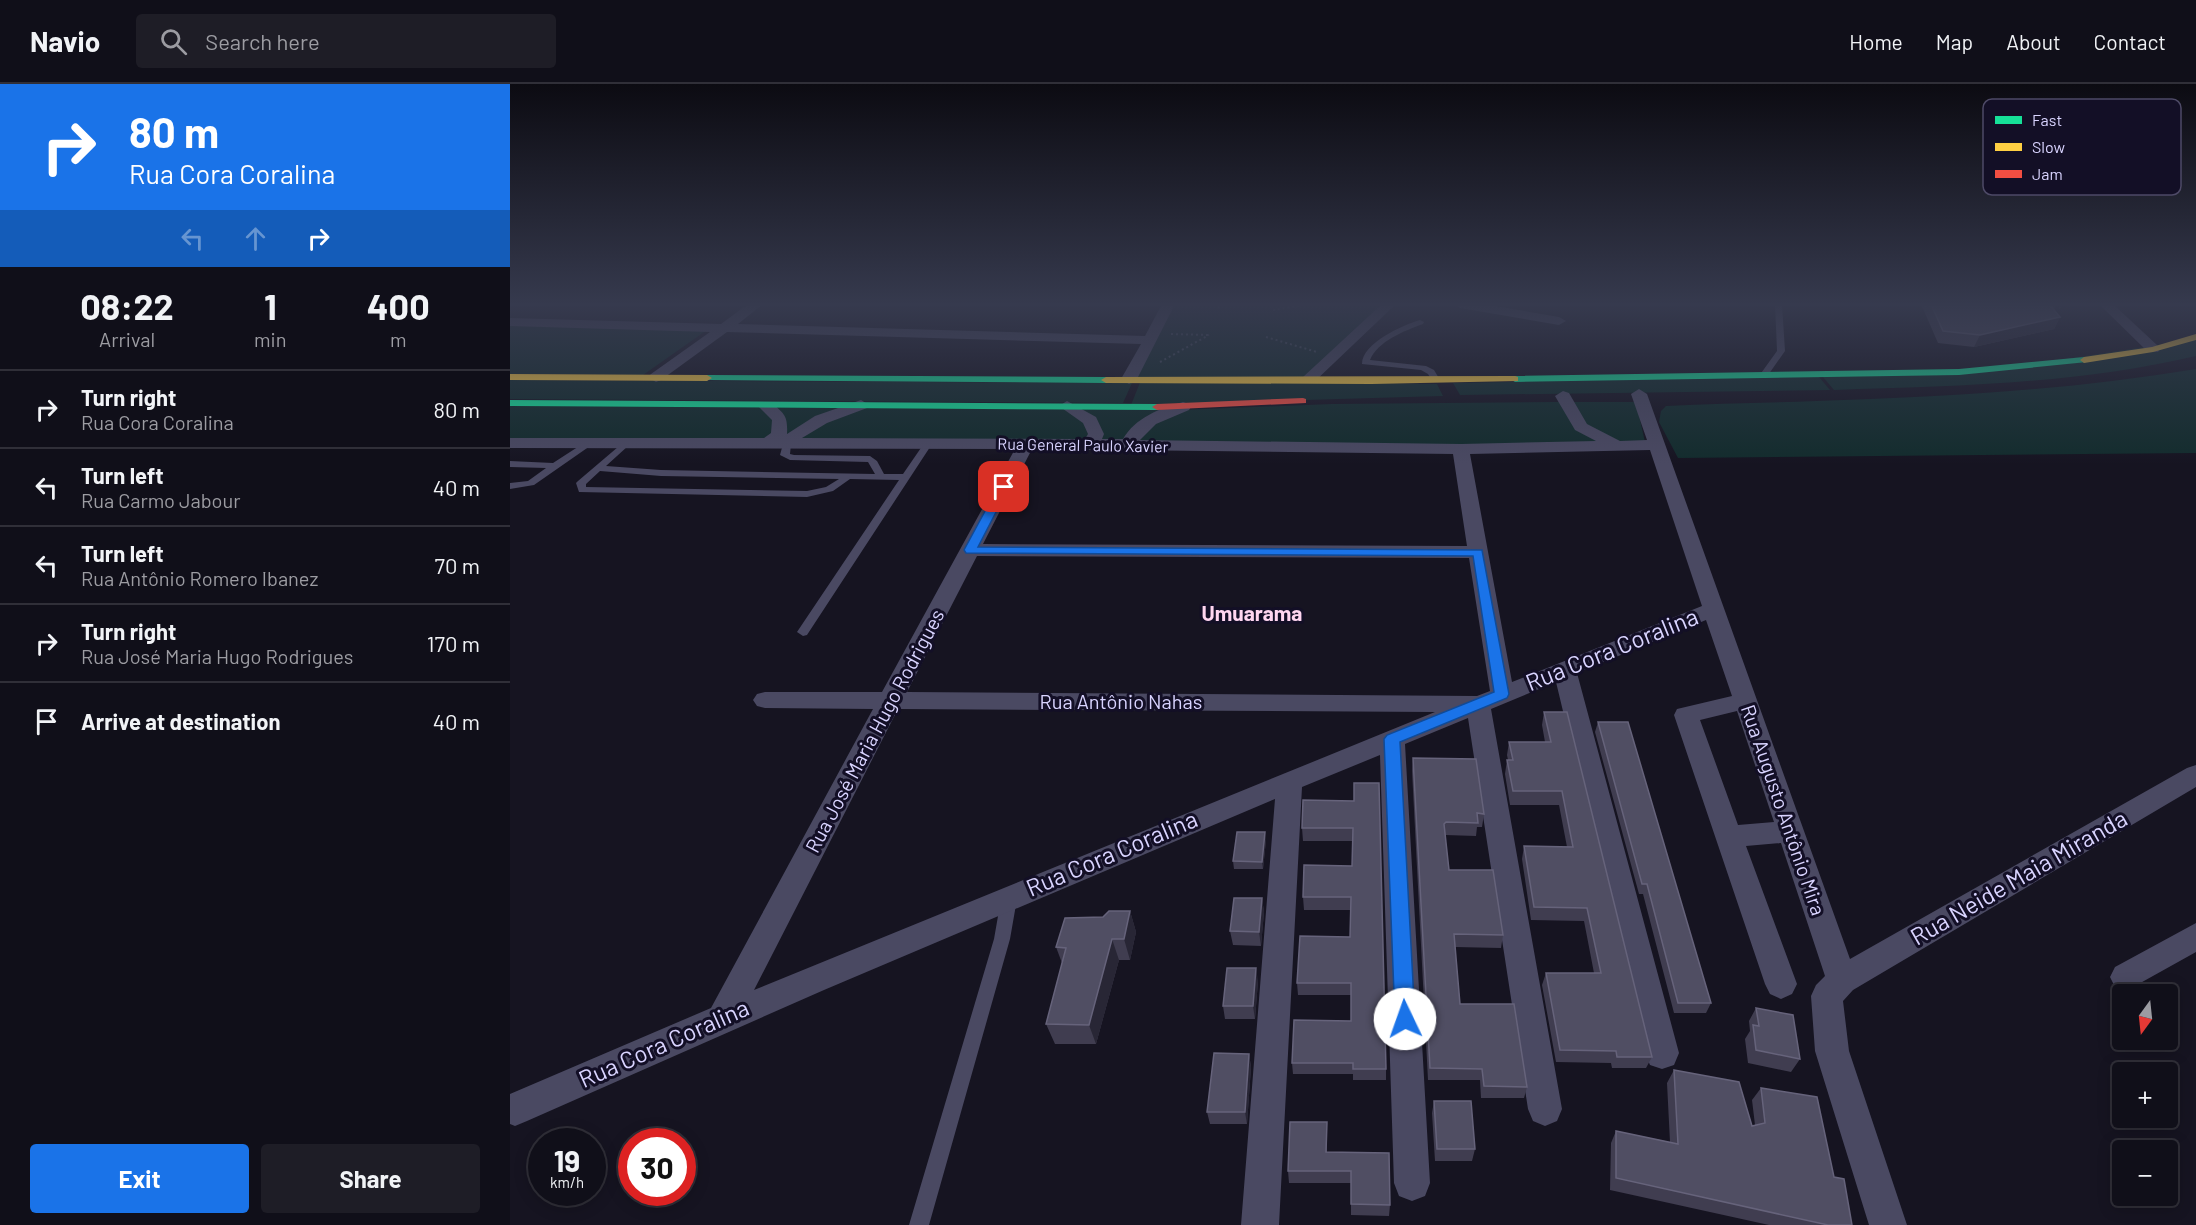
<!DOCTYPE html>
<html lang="en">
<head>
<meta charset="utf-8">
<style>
	:root { --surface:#100f19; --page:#1e1d26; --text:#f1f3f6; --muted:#9c9ca2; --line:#302f38; --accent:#1a73e8 }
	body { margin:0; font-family:Barlow,sans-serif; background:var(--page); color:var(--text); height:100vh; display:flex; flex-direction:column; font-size:22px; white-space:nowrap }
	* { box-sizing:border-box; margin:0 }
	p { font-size:20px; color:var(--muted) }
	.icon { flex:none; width:33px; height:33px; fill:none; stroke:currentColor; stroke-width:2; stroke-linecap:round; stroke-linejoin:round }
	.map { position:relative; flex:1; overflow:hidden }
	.sheet { display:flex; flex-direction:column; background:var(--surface); width:510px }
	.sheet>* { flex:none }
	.guide { background:#1a73e8; color:#fff; overflow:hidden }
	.needle { width:39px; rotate:195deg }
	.fabs { position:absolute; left:1602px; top:900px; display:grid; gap:12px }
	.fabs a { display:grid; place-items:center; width:66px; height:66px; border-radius:6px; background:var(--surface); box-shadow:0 3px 15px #0003,0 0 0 2px var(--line); font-size:30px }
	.speed { position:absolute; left:18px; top:1044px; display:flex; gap:12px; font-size:30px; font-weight:700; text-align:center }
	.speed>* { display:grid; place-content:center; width:78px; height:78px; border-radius:50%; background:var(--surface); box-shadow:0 3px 15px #0003,0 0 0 2px var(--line); line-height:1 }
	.speed small { font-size:15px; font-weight:400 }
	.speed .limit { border:9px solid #d22; background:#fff; color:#111 }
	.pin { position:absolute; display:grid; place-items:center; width:51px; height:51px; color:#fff; margin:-26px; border-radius:12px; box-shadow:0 3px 9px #0006 }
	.me { position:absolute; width:66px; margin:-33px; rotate:357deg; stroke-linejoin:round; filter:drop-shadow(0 0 4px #0008) }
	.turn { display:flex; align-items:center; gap:21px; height:126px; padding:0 30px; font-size:27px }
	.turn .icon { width:78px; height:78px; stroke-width:2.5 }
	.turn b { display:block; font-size:42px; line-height:51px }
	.lanes { display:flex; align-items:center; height:57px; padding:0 30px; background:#0003; justify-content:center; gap:30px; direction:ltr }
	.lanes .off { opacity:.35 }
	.eta { display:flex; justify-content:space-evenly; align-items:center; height:102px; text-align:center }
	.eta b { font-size:36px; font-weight:700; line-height:42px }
	.cta { display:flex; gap:12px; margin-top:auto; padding:12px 30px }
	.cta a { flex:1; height:69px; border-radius:6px; background:var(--accent); color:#fff; font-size:24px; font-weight:700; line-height:69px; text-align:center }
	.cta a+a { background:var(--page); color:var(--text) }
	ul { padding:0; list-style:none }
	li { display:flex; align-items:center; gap:18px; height:78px; padding:0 30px; border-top:2px solid var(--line) }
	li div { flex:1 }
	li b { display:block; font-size:22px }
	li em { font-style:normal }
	header { display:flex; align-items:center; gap:36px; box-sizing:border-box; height:84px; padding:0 30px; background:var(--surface); border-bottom:2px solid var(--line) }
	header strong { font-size:28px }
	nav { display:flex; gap:33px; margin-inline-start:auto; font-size:21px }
	.search { width:420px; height:54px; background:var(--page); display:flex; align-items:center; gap:15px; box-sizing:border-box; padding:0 21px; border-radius:6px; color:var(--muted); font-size:22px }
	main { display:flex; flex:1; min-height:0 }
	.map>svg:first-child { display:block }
	.green { fill:#132c2d }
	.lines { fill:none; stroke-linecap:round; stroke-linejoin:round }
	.path { stroke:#44505f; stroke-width:2; stroke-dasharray:2 3; stroke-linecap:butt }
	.lane { fill:#4a4962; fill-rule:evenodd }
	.street { fill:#4a4962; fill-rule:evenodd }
	.fast { fill:#16e098; fill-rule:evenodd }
	.slow { fill:#ffcf43; fill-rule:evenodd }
	.jam { fill:#f24e42; fill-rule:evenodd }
	.wall { fill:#403d50 }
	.shaded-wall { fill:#282635 }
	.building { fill:#504e63; stroke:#66637b; stroke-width:1.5 }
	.route { fill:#1a73e8; stroke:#114b97; stroke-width:1.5 }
	.labels { text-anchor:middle; stroke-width:6; stroke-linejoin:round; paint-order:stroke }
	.far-street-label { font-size:16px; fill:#d9d4ff; stroke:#130f26 }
	.street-label { font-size:20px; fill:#d9d4ff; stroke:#130f26 }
	.neighbourhood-label { font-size:21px; font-weight:bold; fill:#ffd6f0; stroke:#130f26 }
	.near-street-label { font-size:24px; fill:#d9d4ff; stroke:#130f26 }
	.key { fill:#130f26; stroke:#4e4a67; stroke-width:1.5 }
	.key-label { font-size:16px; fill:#d9d4ff }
</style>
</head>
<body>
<header>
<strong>Navio</strong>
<div class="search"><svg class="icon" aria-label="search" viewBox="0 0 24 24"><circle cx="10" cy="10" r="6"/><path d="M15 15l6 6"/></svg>Search here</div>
<nav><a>Home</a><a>Map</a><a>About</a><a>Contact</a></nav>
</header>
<main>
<section class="sheet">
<div class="guide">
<div class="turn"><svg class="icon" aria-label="right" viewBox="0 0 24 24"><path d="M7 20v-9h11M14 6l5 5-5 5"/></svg><div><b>80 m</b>Rua Cora Coralina</div></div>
<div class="lanes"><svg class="icon off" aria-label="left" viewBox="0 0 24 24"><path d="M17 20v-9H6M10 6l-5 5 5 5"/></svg><svg class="icon off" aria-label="ahead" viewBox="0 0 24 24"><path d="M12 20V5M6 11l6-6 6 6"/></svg><svg class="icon" aria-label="right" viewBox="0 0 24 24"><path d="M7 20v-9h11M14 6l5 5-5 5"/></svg></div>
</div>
<div class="eta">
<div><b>08:22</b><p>Arrival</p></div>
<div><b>1</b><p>min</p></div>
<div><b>400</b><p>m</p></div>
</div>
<ul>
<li><svg class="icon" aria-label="right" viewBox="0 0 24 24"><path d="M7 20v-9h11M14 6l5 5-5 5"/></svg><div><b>Turn right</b><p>Rua Cora Coralina</p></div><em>80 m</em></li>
<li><svg class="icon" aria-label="left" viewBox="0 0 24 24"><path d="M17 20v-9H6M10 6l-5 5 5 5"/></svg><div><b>Turn left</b><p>Rua Carmo Jabour</p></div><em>40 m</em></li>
<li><svg class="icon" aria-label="left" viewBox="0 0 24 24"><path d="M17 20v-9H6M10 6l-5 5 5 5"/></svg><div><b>Turn left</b><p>Rua Antônio Romero Ibanez</p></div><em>70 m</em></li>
<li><svg class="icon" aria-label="right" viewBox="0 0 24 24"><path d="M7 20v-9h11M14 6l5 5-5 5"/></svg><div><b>Turn right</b><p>Rua José Maria Hugo Rodrigues</p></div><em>170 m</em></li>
<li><svg class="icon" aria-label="arrive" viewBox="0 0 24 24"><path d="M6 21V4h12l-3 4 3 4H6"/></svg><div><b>Arrive at destination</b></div><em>40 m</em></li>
</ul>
<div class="cta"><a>Exit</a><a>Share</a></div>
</section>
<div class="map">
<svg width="1686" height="1141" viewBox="0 0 1686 1141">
	<rect width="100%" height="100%" fill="#161421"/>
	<path class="green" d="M659 220H880L798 296 619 295Z
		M0 240 197 246 133 291 0 290Z
		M1686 255V272C1567 300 1446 302 1324 306L1313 293 1458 290Z
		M1686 285V369L1168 374 1149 338 1151 327 1156 322C1206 319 1256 319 1306 317 1433 313 1560 306 1686 285Z
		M1309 293 1320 306 950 311 943 299Z
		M0 296 622 299 613 319 0 315Z
		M631 296 927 300 933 312 621 321Z
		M1044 318H1126L1135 358 943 361 0 356V322L669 326 821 320Z"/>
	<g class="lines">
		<path class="path" d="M704 220 711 225
			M766 220 764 226 800 220
			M1546 220 1550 224
			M661 250 699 251
			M756 253 807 268
			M650 278 699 251"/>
		<path class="lane" d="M1265 220H1272L1275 267 1256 294H1253L1249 292 1267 267Z
			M910 236 914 238 913 240C894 247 868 257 860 276L916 282 924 286 930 296 929 298H923L918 290 911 286 852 280C852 259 893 241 910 236Z
			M77 357 80 358V362L24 401 0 405V399L18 397 36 384 0 383V377L43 379Z
			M115 357 118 358V362L96 382 151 386 365 390 358 378 280 376 270 371 273 360 277 357 281 360 280 370 284 371 360 372 367 377 374 390H393L415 358H421L422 360 297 551 293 552 287 548 389 396 340 395 323 407 297 413 69 408 66 399 68 397ZM90 387 151 392 329 395 316 403 297 407 76 403V400Z
			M499 808 504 810 507 815 500 855 419 1141H399L484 855 491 815 494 810Z"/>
		<path class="street" d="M238 220H253L228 240 635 252 652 220H665L627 295 619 300 611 295 631 260 217 248 151 296 146 298 138 293 141 290 200 248 0 242V234L211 240Z
			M872 220H886L803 299H793L790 296 793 293Z
			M944 220H974L1049 233 1056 237 1049 241 950 224Z
			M1589 220H1603L1648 262 1650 265 1648 268H1638Z
			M1129 305 1137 310 1340 875 1677 684 1686 681V703L1343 906 1333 917 1339 967 1397 1141H1359L1305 967 1301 912 1306 901 1315 892 1271 759 1236 762 1287 900 1282 910 1271 915 1260 910 1255 900 1164 631 1167 625 1222 612 1196 536 1067 589 1169 969 1164 981 1152 985 1140 981 1135 969 1046 598 981 625 1052 1025 1047 1037 1035 1042 1023 1037 1018 1025 958 634 895 660 920 1099 915 1112 902 1117 889 1112 884 1099 870 671 792 703 769 1141H731L765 715 314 906 17 1037 5 1042 0 1040V1010L201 924 363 625 255 624 247 622 243 616 247 610 255 608H372L505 365 0 364V354H254L261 349 262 336 247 321 249 318H261C274 330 278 331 277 350L305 332 351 316 359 321 357 324 317 339 292 354 575 355 578 350 573 339 549 322 557 317 586 333 594 350 592 355H613C625 334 650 324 673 318L679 320 681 323 679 326 646 340 630 356 951 360 1086 357 1065 346 1045 312 1053 307 1059 309 1077 340 1110 357 1137 356 1121 310ZM522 365 943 370 957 462 473 460ZM1140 366 1192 522 1002 598 960 370ZM467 472 959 474 980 607 967 612 397 608ZM388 625 925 628 244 906ZM1227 627 1264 738 1228 741 1190 636Z
			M1686 839V868L1616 907 1605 903 1600 893 1605 883Z"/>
		<path class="fast" d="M1574 273 1577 274V278L1449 291 1005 298 1000 295 1005 292 1449 285Z
			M197 291 596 293 601 296 596 299 194 296V292Z
			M0 316 647 320 652 323 647 326 0 322Z"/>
		<path class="slow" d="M1686 250V256L1643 268 1574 279 1570 276 1574 273 1642 263Z
			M0 290 197 291 202 294 197 297 0 296Z
			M1005 292 1008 293V297L861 300 596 299 591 296 596 293Z"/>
		<path class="jam" d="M793 314 796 315V319L647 326 642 323 647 320Z"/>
	</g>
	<path class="wall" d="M1411 220H1547L1544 226 1550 233 1544 245 1464 263 1428 259Z
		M1034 628 1142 973 1136 984H1102L1101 979 1046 978 1032 901 1036 889H1084L1074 837 1021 836 1012 775 1014 762 1057 763 1049 721H1000L995 690 997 676H998L997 671 999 658H1035L1032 641Z
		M1088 638 1201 919 1196 929H1164L1133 810H1129L1085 648Z
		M903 674 974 730 972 743H967L966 752 935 751 939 786 993 851 991 864 945 863 950 920 1017 1003 1014 1014H971L970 996H918L902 687Z
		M844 717 876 985V996H843V990H783L782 979 841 937V911H788L787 899 840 853 841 826H794L793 813 842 782 843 757H793L792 744Z
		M756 756 753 785H724L723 777Z
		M752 814 754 828 751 862 723 861 720 847Z
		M620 827 626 848 620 876H609L586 960H545L536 940 552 879 546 863 593 833Z
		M748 897 745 935H715L713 922Z
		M1246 924 1290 975 1281 988 1238 979 1235 955 1240 947 1239 937Z
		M739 970 741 983 737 1040H700L697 1028Z
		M1164 986 1242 1042 1245 1041 1242 1016 1251 1004 1324 1093 1342 1141H1259L1100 1106 1101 1059 1106 1047 1160 1058 1157 999Z
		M924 1017 965 1065 962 1077H925L922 1029Z
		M817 1050V1068L879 1069 880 1121 879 1132 841 1131V1099H779L778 1087Z"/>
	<path class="shaded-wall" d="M1550 233 1544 245 1464 263 1470 251Z
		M755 748 756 756 753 785 752 778Z
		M752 814 754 828 751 862 749 848Z
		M620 827 626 848 620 876 614 855Z
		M602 855 609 876 586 960 579 941Z
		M746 884 748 897 745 935 743 922Z
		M739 970 741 983 737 1040 735 1028Z"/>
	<path class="building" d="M1421 220H1539L1550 233 1470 251 1433 247Z
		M1034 628H1057L1142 973H1107L1106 967 1050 966 1036 889H1091L1077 824 1024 823 1014 762 1063 763 1052 707H1003L997 676H1003L999 658H1041Z
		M1088 638H1118L1201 919H1168L1137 800H1132Z
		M903 674 966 675 974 730 967 729 968 739 936 738 934 740 939 786H983L993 851 944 850 950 920H1004L1017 1003 974 1002 972 985 920 984Z
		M844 699H869L876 985H843V979H782L784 936 841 937V899H787L790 852 840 853 841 813H793L794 781 842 782 843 744H792L793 716 844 717Z
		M727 748H755L752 778 723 777Z
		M724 814H752L749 848 720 847Z
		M599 827H620L614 855H602L579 941 536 940 556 864 546 863 555 834 593 833Z
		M717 884H746L743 922H713Z
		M1246 924 1283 931 1290 975 1246 966 1243 941 1249 942Z
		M704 969 739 970 735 1028H697Z
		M1164 986 1229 998 1242 1042 1255 1039 1251 1004 1307 1013 1324 1093 1334 1095 1342 1141H1318L1106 1094V1047L1168 1060Z
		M924 1017H961L965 1065H927Z
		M780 1038H817L816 1068 879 1069 880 1121 841 1120V1087H778Z"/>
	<linearGradient id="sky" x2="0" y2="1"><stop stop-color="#0c0b12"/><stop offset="0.58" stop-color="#363a4e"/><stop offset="1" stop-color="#363a4e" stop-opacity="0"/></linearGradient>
	<rect width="1686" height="380" fill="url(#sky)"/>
	<path class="route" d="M494 399 499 403 468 463 972 466 999 610 997 614 890 658 905 935 902 942 895 945 888 942 885 935 874 655 877 651 984 608 963 472 456 469 454 466 488 403Z"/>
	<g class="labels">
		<g class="far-street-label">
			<text transform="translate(573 361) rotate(1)" y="6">Rua General Paulo Xavier</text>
		</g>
		<g class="street-label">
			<text x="611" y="625">Rua Antônio Nahas</text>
			<text transform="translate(365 647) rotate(-62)" y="7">Rua José Maria Hugo Rodrigues</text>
			<text transform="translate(1273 726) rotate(71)" y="7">Rua Augusto Antônio Mira</text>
		</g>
		<g class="neighbourhood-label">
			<text x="742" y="537">Umuarama</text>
		</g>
		<g class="near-street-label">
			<text transform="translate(1102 566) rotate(-22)" y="8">Rua Cora Coralina</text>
			<text transform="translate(602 770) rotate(-23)" y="8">Rua Cora Coralina</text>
			<text transform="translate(1509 794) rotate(-30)" y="8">Rua Neide Maia Miranda</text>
			<text transform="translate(154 960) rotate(-24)" y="8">Rua Cora Coralina</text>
		</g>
	</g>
	<rect x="1473" y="15" width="198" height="96" rx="9" class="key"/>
	<rect x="1485" y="32" width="27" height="8" fill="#16e098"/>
	<rect x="1485" y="59" width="27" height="8" fill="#ffcf43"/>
	<rect x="1485" y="86" width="27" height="8" fill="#f24e42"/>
	<g class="key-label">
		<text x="1522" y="42">Fast</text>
		<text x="1522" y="69">Slow</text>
		<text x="1522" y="96">Jam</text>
	</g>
</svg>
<div class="fabs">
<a><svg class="needle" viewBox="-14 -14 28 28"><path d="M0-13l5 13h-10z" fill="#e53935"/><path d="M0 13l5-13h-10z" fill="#9c9ca2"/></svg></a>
<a>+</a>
<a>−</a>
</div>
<div class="speed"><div>19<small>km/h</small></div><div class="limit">30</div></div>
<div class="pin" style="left:494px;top:403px;background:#d93025"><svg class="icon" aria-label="arrive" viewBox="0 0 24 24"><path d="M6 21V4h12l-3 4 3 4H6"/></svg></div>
<svg class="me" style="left:895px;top:935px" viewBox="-20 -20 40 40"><circle r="19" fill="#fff"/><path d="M0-13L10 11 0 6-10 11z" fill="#1a73e8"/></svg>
</div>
</main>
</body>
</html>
